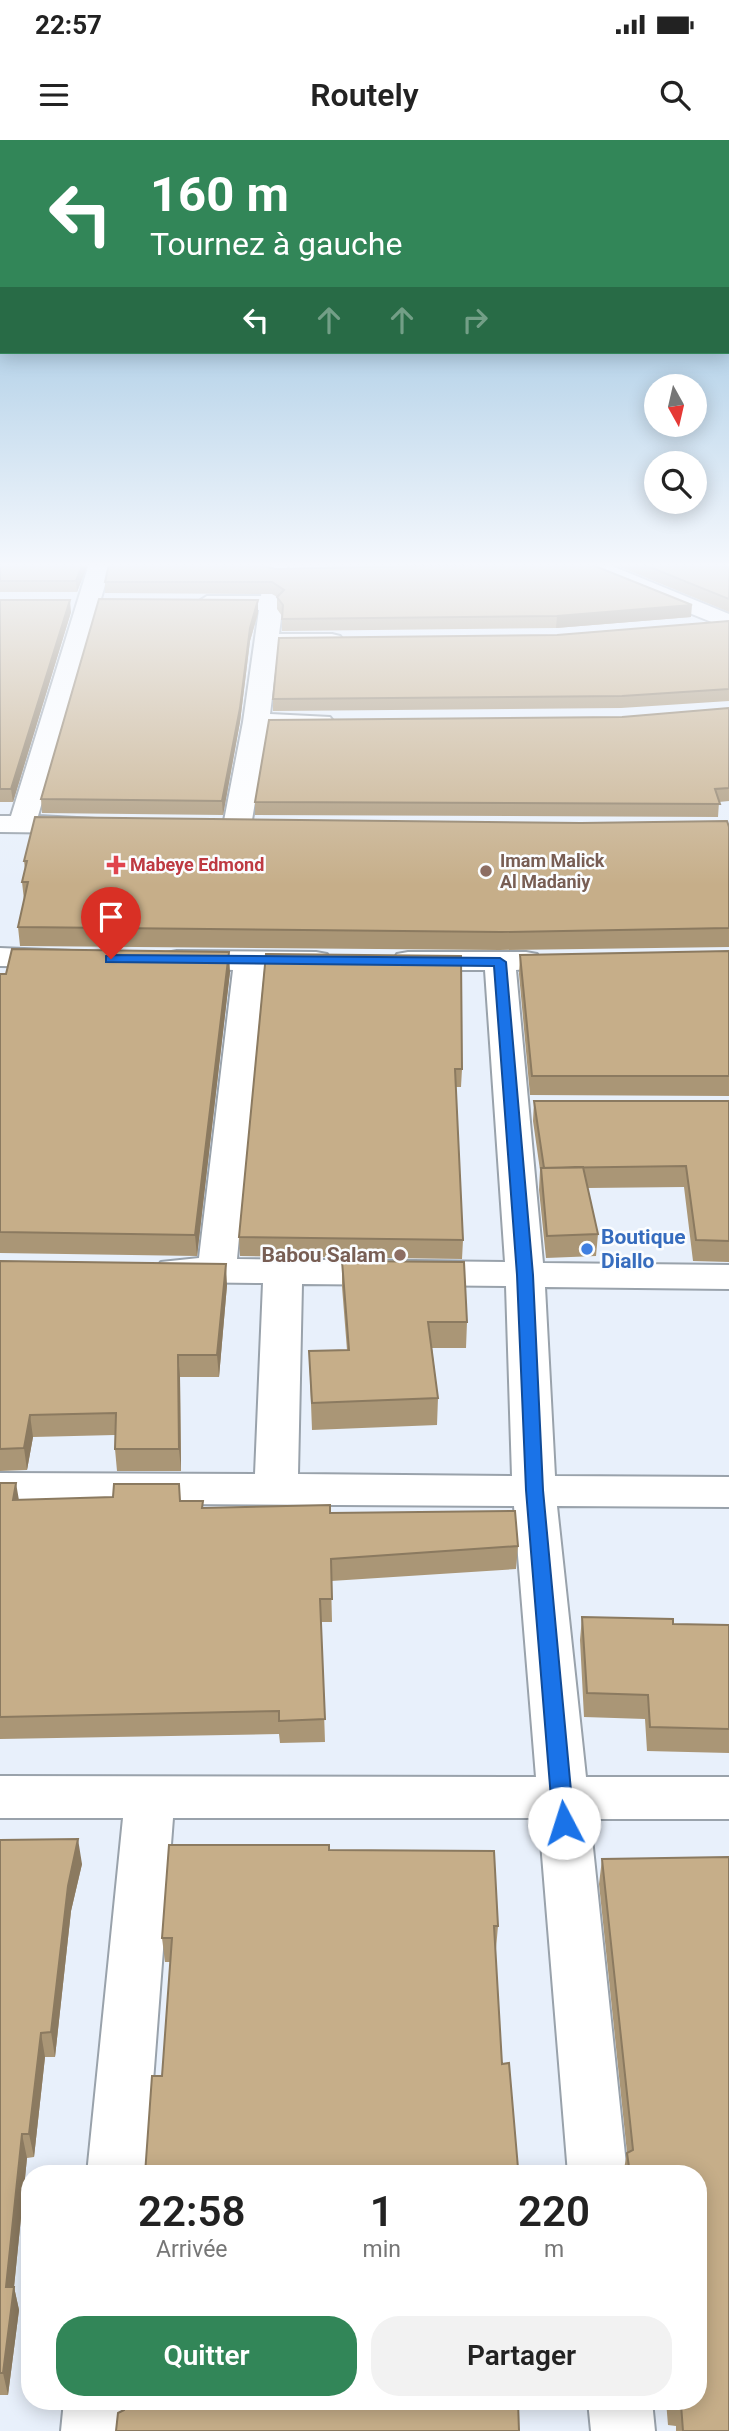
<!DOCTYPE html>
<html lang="fr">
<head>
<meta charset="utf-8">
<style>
	:root { --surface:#fff; --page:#f2f2f2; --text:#222; --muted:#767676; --accent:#328658 }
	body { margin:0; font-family:Roboto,sans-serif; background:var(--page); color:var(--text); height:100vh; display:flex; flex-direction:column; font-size:26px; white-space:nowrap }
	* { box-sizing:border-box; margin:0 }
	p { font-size:23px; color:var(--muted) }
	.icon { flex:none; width:38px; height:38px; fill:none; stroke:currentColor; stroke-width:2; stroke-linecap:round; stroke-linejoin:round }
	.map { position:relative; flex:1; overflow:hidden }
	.panel { position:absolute; left:21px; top:2025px; width:686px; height:245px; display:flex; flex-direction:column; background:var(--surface); border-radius:28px; box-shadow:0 4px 18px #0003 }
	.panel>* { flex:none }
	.hud { position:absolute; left:0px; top:0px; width:730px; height:214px; box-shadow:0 4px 18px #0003; background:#328658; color:#fff; overflow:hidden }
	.needle { width:46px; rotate:172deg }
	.controls { position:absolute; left:644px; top:234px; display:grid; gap:14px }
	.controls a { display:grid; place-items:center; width:63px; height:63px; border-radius:50%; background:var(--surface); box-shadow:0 4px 18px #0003; font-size:35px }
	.pin { position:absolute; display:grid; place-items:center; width:60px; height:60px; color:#fff; margin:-72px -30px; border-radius:50% 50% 50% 0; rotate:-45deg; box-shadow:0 0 7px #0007 }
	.pin .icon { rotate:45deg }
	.me { position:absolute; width:77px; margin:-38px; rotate:355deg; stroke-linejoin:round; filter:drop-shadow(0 0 5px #0008) }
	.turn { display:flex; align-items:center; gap:24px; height:147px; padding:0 35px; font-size:32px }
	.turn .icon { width:91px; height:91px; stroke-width:2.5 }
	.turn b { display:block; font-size:49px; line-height:60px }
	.lanes { display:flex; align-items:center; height:66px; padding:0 35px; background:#0003; justify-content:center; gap:35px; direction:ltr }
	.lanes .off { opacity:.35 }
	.eta { display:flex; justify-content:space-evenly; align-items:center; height:119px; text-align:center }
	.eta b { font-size:42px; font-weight:600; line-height:49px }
	.primary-button { display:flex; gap:14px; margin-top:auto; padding:14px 35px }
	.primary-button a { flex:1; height:80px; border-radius:28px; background:var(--accent); color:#fff; font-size:28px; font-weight:600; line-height:80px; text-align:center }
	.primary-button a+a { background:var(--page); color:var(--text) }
	.status { display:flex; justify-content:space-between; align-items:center; height:49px; padding:0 35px; background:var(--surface); direction:ltr }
	.status svg { height:19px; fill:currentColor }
	header { display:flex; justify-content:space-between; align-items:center; height:91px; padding:0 35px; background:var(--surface); font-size:32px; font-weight:600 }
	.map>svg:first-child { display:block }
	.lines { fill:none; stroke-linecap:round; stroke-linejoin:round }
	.minor-casing { stroke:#99a2ab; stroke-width:4 }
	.minor { fill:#fff; fill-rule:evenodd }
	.wall { fill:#aa9676 }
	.shaded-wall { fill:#8b7a60 }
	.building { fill:#c6ae89; stroke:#8b7a60; stroke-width:2 }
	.route { fill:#1a73e8; stroke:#114b97; stroke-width:2 }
	.health-dot { fill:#e0444e; stroke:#fbfdff; stroke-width:2.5 }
	.education-dot { fill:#8d6e63; stroke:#fbfdff; stroke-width:2.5 }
	.shop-dot { fill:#3f7fe0; stroke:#fbfdff; stroke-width:2.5 }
	.labels { text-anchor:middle; stroke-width:5; stroke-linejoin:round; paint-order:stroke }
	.far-education-label { font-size:18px; font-weight:bold; fill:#785e54; stroke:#fbfdff; text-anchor:start }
	.far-health-label { font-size:18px; font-weight:bold; fill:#be3a42; stroke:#fbfdff; text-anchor:start }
	.shop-label { font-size:21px; font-weight:bold; fill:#366cbe; stroke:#fbfdff; text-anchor:start }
	.education-label { font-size:21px; font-weight:bold; fill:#785e54; stroke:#fbfdff; text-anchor:end }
</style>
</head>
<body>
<div class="status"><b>22:57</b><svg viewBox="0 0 49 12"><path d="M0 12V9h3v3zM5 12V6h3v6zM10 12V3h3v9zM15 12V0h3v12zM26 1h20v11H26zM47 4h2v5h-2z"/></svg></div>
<header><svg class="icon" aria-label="menu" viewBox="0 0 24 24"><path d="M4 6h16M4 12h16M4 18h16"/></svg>Routely<svg class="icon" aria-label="search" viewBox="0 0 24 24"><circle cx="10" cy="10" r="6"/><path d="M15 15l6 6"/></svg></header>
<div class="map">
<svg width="729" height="2291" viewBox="0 0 729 2291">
	<rect width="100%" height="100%" fill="#e8f0fb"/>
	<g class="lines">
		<g class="minor-casing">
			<path id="minor" d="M89 424H111L38 676 96 679 100 685 96 691 86 693 0 692V676H11Z
				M266 424H288L279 494H332L340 496 344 501 340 506 332 508H278L270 574 330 577 334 582 330 587 267 590 251 686 247 692H227L223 686 243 582 259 470H207L196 463 207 456H261Z
				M577 424H607L729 474V489L580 429Z
				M0 808 72 811 76 818 72 825 61 827 0 826Z
				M177 811 316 812 327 814 331 821 327 828 264 830 237 1119 505 1122 485 830H408L397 828 393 821 397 814 408 812H526L537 814 541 821 537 828 516 830 543 1123 729 1125V1149L545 1147 555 1336 729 1337V1367L557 1366 586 1637H729V1679H590L627 2034H568L539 1678H173L146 2034H87L123 1678H0V1636L536 1637 514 1366 0 1363V1333L255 1334 263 1143 174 1142 161 1138 155 1130 161 1122 199 1118 233 830 166 827 162 820 166 813ZM302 1144 506 1146 512 1336 298 1334Z
				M64 2261H128L125 2291H61Z
				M588 2261H652L655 2291H591Z"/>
		</g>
		<use href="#minor" class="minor"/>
	</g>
	<path class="wall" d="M0 424H88L77 452H0Z
		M109 424H268L267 427 276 429 691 477 556 488 282 491V476L277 469V457L272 454 105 453V442Z
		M613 424H729V472Z
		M0 460 71 472 13 662H0Z
		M258 473 250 501 240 582 223 675 42 673 41 659Z
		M729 481V563V561L621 568 273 571V559L557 495Z
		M729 568V661L719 662 718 677 255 675V662L622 577Z
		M729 687V807L500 810 20 806 18 787 24 760 22 742 25 730 24 721Z
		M729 811V956L530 955 519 834 520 815Z
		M266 814 462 929 461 947H456L463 1100 462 1119 240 1116 239 1097Z
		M230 832 197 1116 0 1113V834Z
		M534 961H729V1122L693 1121 684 1047 587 1048 598 1094 596 1116 546 1118 539 1050 540 1030 533 981Z
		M0 1121 227 1145 219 1237H180L181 1331H117L115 1309V1295L33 1297 27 1330 0 1331Z
		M342 1121 467 1182 466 1208H432L438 1258 437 1285 312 1290 309 1211 347 1210 342 1147Z
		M0 1343 19 1360 181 1361 203 1368 330 1373 518 1406 516 1429 331 1441 332 1482H321L325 1602 280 1603 279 1594 0 1599Z
		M582 1477 673 1484 729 1485V1613L647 1611 645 1579 584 1577 580 1500Z
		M0 1700 82 1724 71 1771 55 1917H45L34 2017 27 2018 14 2147 19 2170 8 2255H0Z
		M329 1710 498 1786 496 1809H495L502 1924 518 2028 517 2034H145L162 1936 171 1822H165L162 1798Z
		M729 1717V2291H676V2286L668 2285 666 2261H698V2034H623L627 2013 599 1744 602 1719Z"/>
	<path class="shaded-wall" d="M83 424H88L77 452 76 441Z
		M70 460 71 472 13 662 11 649Z
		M258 460V473L250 501 240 582 223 675 222 661 250 488Z
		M692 465 691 477 556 488 557 476Z
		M229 812 230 832 197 1116 195 1095Z
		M226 1124 227 1145 219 1237 217 1215Z
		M178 1215 180 1237 181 1331 179 1309Z
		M30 1275 33 1297 27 1330 24 1308Z
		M16 1343 20 1366 13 1360Z
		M78 1699 82 1724 71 1771 55 1917 51 1892 68 1746Z
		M41 1893 45 1917 34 2017 29 1994Z
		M22 1994 27 2018 14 2147 19 2170 8 2255 3 2233 6 2147Z"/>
	<path class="building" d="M0 424H83L76 441H0Z
		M109 424H265L267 427 276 429 505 424H590L692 465 557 476 282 479 283 465 277 457 284 450 272 442H105Z
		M642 424H729V459Z
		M99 459 258 460 250 488 240 568 222 661 41 659Z
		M0 460H70L11 649H0Z
		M729 481V549L622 556 273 559 279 498 557 495Z
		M729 568V648L715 649 720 664 255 662 269 580 622 577Z
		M35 677 581 683 727 681 729 687V788L501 792 18 787 28 742H22L27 721H24Z
		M12 809 229 812 195 1095 0 1092V834H6Z
		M729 811V936H532L520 815Z
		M266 814 461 816 462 929H455L463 1100 239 1097Z
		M534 961H729V1101L696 1100 686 1026 544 1028Z
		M583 1027 598 1094 547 1096 541 1028Z
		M0 1121 226 1124 217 1215H178L179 1309H115L116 1273 30 1275 24 1308 0 1309Z
		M342 1121 464 1122 467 1182H428L438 1258 312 1263 309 1211 349 1210Z
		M0 1343H16L13 1360 113 1357 114 1344H179L180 1361H203L202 1368 330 1365V1373L515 1371 518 1406 331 1419 332 1459H320L325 1579 279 1581V1571L0 1577Z
		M582 1477 673 1479V1484L729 1485V1589L650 1587 648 1555 587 1553Z
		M78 1699 68 1746 51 1892 41 1893 29 1994H22L6 2147H14L3 2233H0V1700Z
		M169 1705H329V1710L494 1711 498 1786H494L502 1924 509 1923 518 2028H511V2034H145L152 1936H162L172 1798H162Z
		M729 1717V2291H683L681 2264H673V2261H698V2034H630L627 2013 633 2010 602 1719Z
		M125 2261H518L519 2291H116L118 2273 124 2270Z"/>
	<linearGradient id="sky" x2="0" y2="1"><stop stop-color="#7bb0d6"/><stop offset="0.57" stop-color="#f5f8fd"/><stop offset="1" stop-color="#f5f8fd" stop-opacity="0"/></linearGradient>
	<rect width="729" height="745" fill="url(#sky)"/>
	<path class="route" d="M111 815 500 818 506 822 533 1135 543 1350 574 1683 571 1689 564 1692 556 1689 553 1683 526 1350 517 1135 494 826 106 822V816Z"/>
	<path class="health-dot" d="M112.5 714.5h7v7h7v7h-7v7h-7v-7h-7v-7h7z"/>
	<g class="education-dot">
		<circle cx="486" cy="731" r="7"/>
		<circle cx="400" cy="1115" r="7"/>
	</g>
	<circle class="shop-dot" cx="587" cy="1109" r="7"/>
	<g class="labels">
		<g class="far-education-label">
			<text x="500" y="727">Imam Malick<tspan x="500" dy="21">Al Madaniy</tspan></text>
		</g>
		<g class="far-health-label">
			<text x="130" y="731">Mabeye Edmond</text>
		</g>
		<g class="shop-label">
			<text x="601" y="1104">Boutique<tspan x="601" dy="24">Diallo</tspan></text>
		</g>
		<g class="education-label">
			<text x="386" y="1122">Babou Salam</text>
		</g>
	</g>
</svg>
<div class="controls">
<a><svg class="needle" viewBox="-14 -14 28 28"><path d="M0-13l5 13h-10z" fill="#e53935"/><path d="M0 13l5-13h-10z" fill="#767676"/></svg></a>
<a><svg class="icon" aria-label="search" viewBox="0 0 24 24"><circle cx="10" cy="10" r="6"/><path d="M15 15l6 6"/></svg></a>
</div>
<div class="pin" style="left:111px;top:819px;background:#d93025"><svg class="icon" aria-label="arrive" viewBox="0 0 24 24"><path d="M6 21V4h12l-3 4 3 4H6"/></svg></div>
<svg class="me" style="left:564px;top:1683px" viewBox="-20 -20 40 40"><circle r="19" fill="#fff"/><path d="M0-13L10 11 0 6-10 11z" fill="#1a73e8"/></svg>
<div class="hud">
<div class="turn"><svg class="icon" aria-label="left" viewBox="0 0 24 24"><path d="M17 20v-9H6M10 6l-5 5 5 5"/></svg><div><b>160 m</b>Tournez à gauche</div></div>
<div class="lanes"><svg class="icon" aria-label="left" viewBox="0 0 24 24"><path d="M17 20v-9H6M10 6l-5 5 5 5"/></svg><svg class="icon off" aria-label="ahead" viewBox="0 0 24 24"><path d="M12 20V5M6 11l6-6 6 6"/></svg><svg class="icon off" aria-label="ahead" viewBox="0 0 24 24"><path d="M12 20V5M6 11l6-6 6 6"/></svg><svg class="icon off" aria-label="right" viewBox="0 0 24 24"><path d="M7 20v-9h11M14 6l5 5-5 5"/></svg></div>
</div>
<section class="panel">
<div class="eta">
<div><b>22:58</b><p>Arrivée</p></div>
<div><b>1</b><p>min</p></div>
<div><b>220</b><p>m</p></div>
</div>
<div class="primary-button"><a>Quitter</a><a>Partager</a></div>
</section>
</div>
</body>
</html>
